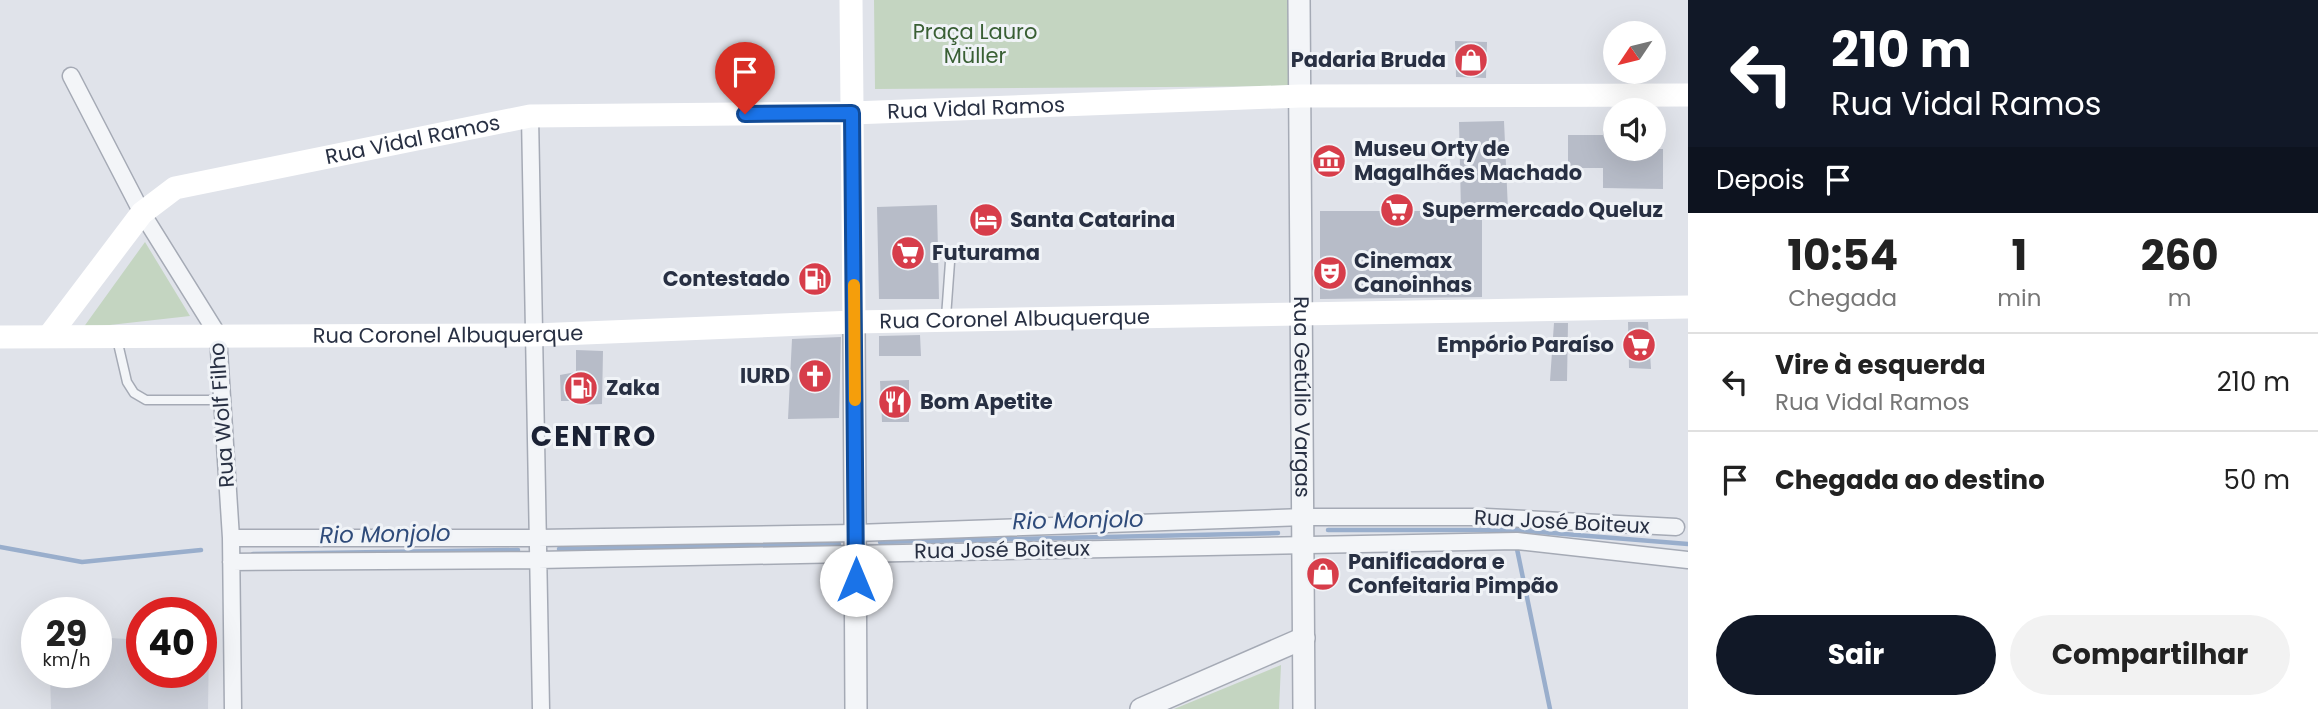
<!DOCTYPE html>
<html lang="pt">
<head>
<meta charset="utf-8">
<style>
	:root { --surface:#fff; --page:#f2f2f2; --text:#222; --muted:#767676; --line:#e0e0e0; --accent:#111827 }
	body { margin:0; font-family:Poppins,sans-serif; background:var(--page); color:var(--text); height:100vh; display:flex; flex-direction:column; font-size:26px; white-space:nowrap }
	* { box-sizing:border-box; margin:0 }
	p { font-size:23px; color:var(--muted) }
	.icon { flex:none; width:38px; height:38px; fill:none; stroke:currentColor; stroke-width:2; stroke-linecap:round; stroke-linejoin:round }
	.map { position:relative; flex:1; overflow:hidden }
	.panel { display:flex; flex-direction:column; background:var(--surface); width:630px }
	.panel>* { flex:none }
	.banner { background:#111827; color:#fff; overflow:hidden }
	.needle { width:46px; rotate:235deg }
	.controls { position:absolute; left:1603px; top:21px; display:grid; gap:14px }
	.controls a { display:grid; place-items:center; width:63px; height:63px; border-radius:50%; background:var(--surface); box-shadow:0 7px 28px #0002; font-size:35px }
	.speed { position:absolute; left:21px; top:597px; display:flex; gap:14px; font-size:35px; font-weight:700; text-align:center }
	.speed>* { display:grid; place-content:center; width:91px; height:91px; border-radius:50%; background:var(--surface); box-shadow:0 7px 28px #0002; line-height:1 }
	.speed small { font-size:18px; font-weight:400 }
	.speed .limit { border:10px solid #d22; background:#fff; color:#111 }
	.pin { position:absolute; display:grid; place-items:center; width:60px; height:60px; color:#fff; margin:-72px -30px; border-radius:50% 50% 50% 0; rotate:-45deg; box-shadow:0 0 7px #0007 }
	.pin .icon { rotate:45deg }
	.me { position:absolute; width:77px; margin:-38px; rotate:0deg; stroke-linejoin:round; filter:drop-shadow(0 0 5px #0008) }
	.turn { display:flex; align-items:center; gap:24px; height:147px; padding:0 28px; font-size:32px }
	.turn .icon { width:91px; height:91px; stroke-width:2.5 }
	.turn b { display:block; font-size:49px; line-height:60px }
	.then { display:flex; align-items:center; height:66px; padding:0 28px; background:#0003; gap:14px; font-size:26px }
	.eta { display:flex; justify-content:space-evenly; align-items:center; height:119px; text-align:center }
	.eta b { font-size:42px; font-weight:700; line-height:49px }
	.action { display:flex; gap:14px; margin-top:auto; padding:14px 28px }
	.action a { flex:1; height:80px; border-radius:42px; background:var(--accent); color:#fff; font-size:28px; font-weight:700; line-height:80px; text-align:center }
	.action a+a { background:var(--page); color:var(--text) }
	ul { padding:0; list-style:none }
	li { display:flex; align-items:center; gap:21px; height:98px; padding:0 28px; border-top:2px solid var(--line) }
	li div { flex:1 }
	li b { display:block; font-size:26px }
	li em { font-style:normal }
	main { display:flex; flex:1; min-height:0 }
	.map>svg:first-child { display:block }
	.built { fill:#ced2dc }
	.green { fill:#c4d5c1 }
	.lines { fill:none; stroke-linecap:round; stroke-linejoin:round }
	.stream { stroke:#99aecc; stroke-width:4.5 }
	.building { fill:#b7bcc8 }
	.service-casing { stroke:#a5aab5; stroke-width:11 }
	.minor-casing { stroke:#a5aab5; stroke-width:19 }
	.tertiary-casing { stroke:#a5aab5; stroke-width:24 }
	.service { stroke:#f3f5f8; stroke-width:8 }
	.minor { stroke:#f3f5f8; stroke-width:16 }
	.tertiary { stroke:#f3f5f8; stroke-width:21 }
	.secondary { stroke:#fff; stroke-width:23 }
	.route-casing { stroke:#114b97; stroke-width:18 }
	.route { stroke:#1a73e8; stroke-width:12 }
	.slow { stroke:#f59e0b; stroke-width:12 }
	.labels { text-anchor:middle; stroke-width:6; stroke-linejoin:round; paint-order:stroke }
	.park-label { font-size:21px; fill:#395f34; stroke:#f0f3f7 }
	.poi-label { font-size:21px; font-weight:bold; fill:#283043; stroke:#f0f3f7; text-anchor:start }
	.street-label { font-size:21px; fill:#283043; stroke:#f0f3f7 }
	.water-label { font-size:23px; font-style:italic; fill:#2f4b7a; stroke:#f0f3f7 }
	.district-label { font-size:28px; font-weight:bold; letter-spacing:2px; fill:#1a2134; stroke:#f0f3f7 }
</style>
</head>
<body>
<main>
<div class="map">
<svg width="1688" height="709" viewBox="0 0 1688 709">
	<rect width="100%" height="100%" fill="#e0e3ea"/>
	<path class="built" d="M96 637 142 640V672H201V643L209 644 208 709H51L50 672H96Z"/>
	<path class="green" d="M874 0H1288L1290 86 875 89Z
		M145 242 190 316 83 328Z
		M1281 665 1279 709H1174Z"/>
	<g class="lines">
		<path class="stream" d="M1328 530H1514L1688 544
			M880 542 1278 533
			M0 547 82 562 201 550
			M559 549 839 544
			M1517 549 1550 709
			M253 554 518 550"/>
	</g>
	<path class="building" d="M1455 41 1487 42 1486 78 1456 77Z
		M1504 121 1508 210 1482 211V297L1320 299V211H1461L1459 122Z
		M1603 131H1615V149H1663V189L1603 188V168H1568V135H1603Z
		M937 205 939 299H879L877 207Z
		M1628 322H1648L1651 369 1629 368Z
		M1554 323H1568L1567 381H1550Z
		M920 335 921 356H879V336Z
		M841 337 839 418 788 419 792 339Z
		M576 350 603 351 602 404 577 405V401H561L560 375 576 372Z
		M909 380V422H882L880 381Z"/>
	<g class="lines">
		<g class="service-casing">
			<path id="service" d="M946 317 950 262
				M117 339 127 382 134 393 146 400H222"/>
		</g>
		<g class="minor-casing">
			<path id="minor" d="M71 76 142 213 218 335 231 538 233 709
				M530 116 541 709
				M231 538H538L856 533 1304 517H1486L1676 527
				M231 562 538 560 1517 541 1688 560"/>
		</g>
		<g class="tertiary-casing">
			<g id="tertiary">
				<path id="s1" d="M1299 0 1304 709"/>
				<path d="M854 322 856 709"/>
				<path d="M1141 709 1304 638"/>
			</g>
		</g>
		<use href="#service" class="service"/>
		<use href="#minor" class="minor"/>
		<use href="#tertiary" class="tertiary"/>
		<g class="secondary">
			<path d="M851 0 854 322"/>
			<path id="s2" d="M49 336 142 213 175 188 530 116 852 113 1300 96 1688 95"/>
			<path id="s3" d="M0 337 535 335 854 322 1688 307"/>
		</g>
	</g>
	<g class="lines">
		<g class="route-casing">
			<path id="route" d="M745 114 852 113 856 580"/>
		</g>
		<use href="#route" class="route"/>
		<path class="slow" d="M854 285 855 400"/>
	</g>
	<defs>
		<g id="shop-disc" transform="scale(1.75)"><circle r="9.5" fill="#d73d4a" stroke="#f0f3f7"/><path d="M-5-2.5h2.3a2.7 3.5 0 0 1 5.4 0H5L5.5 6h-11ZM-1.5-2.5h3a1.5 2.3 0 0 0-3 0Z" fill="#fff"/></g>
		<g id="museum-disc" transform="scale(1.75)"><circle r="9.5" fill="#d73d4a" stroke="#f0f3f7"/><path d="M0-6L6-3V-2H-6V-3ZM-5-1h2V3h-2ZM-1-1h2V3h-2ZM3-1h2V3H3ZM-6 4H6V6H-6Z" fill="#fff"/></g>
		<g id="supermarket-disc" transform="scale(1.75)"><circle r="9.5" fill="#d73d4a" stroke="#f0f3f7"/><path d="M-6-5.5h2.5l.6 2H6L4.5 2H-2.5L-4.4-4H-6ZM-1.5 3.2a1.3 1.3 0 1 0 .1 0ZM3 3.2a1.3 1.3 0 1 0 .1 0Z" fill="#fff"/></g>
		<g id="hotel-disc" transform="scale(1.75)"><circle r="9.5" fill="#d73d4a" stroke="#f0f3f7"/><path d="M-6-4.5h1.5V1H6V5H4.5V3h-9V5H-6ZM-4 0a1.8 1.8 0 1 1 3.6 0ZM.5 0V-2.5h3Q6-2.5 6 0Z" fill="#fff"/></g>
		<g id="theatre-disc" transform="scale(1.75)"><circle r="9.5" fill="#d73d4a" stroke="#f0f3f7"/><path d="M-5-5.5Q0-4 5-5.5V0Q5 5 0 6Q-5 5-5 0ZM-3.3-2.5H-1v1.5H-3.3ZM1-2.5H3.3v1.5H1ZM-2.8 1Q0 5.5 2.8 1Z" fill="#fff"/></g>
		<g id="fuel-disc" transform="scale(1.75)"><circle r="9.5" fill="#d73d4a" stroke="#f0f3f7"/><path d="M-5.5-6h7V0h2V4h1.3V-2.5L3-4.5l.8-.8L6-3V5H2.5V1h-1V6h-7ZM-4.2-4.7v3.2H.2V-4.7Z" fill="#fff"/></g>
		<g id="church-disc" transform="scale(1.75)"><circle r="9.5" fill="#d73d4a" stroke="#f0f3f7"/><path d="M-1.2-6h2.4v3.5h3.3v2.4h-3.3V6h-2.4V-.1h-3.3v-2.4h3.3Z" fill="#fff"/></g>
		<g id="restaurant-disc" transform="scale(1.75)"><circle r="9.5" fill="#d73d4a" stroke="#f0f3f7"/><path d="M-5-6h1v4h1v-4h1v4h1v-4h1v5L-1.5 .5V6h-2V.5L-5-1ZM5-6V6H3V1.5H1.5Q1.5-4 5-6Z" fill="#fff"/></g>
	</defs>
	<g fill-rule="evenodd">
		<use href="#shop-disc" x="1471" y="60"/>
		<use href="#museum-disc" x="1329" y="161"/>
		<use href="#supermarket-disc" x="1397" y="210"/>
		<use href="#hotel-disc" x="986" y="220"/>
		<use href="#supermarket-disc" x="908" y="253"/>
		<use href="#theatre-disc" x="1330" y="273"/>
		<use href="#fuel-disc" x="815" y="279"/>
		<use href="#supermarket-disc" x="1639" y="345"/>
		<use href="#church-disc" x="815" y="376"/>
		<use href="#fuel-disc" x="581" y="388"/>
		<use href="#restaurant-disc" x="895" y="402"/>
		<use href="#shop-disc" x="1323" y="574"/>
	</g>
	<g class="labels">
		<g class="park-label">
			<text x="975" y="39">Praça Lauro<tspan x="975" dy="24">Müller</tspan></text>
		</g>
		<g class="poi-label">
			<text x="1446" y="67" text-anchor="end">Padaria Bruda</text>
			<text x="1354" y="156">Museu Orty de<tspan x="1354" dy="24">Magalhães Machado</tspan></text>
			<text x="1422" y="217">Supermercado Queluz</text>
			<text x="1010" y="227">Santa Catarina</text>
			<text x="932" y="260">Futurama</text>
			<text x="1354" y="268">Cinemax<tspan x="1354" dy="24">Canoinhas</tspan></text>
			<text x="790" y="286" text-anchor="end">Contestado</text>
			<text x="1614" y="352" text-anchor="end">Empório Paraíso</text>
			<text x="790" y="383" text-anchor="end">IURD</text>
			<text x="606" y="395">Zaka</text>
			<text x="920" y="409">Bom Apetite</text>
			<text x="1348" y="569">Panificadora e<tspan x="1348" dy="24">Confeitaria Pimpão</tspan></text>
		</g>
		<g class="street-label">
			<text dy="7" stroke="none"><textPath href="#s2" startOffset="1004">Rua Vidal Ramos</textPath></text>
			<text dy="7" stroke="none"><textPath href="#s2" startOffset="438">Rua Vidal Ramos</textPath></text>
			<text dy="7" stroke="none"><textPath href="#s3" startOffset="1015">Rua Coronel Albuquerque</textPath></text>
			<text dy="7" stroke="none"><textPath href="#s3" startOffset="448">Rua Coronel Albuquerque</textPath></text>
			<text dy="7" stroke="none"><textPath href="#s1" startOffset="397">Rua Getúlio Vargas</textPath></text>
			<text transform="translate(222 415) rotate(-94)" y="7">Rua Wolf Filho</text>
			<text transform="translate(1562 522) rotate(3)" y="7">Rua José Boiteux</text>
			<text transform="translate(1002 550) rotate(-1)" y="7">Rua José Boiteux</text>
		</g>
		<g class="water-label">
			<text transform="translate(1078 520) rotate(-1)" y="8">Rio Monjolo</text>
			<text transform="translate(385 534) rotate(-1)" y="8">Rio Monjolo</text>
		</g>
		<g class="district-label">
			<text x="594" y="446">CENTRO</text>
		</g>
	</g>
</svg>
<div class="controls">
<a><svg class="needle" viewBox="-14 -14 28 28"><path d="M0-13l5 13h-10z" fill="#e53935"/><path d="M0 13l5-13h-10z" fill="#767676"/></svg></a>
<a><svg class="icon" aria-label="sound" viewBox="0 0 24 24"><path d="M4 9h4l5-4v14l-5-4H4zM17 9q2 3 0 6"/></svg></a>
</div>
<div class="speed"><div>29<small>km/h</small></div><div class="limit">40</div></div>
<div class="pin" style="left:745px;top:114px;background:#d93025"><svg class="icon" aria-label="arrive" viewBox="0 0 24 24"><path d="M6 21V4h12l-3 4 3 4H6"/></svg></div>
<svg class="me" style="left:856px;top:580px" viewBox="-20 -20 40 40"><circle r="19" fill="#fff"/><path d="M0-13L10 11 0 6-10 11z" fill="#1a73e8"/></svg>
</div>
<section class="panel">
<div class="banner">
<div class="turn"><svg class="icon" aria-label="left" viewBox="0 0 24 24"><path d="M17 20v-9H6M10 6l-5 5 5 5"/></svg><div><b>210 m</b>Rua Vidal Ramos</div></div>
<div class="then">Depois<svg class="icon" aria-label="arrive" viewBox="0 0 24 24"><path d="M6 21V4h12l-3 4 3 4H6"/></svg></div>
</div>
<div class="eta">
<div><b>10:54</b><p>Chegada</p></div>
<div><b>1</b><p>min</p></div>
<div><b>260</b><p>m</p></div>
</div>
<ul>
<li><svg class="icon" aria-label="left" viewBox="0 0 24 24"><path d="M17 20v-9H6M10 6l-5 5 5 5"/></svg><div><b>Vire à esquerda</b><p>Rua Vidal Ramos</p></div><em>210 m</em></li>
<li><svg class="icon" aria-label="arrive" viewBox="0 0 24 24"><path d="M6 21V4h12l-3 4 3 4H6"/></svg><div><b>Chegada ao destino</b></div><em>50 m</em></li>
</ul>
<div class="action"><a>Sair</a><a>Compartilhar</a></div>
</section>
</main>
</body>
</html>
